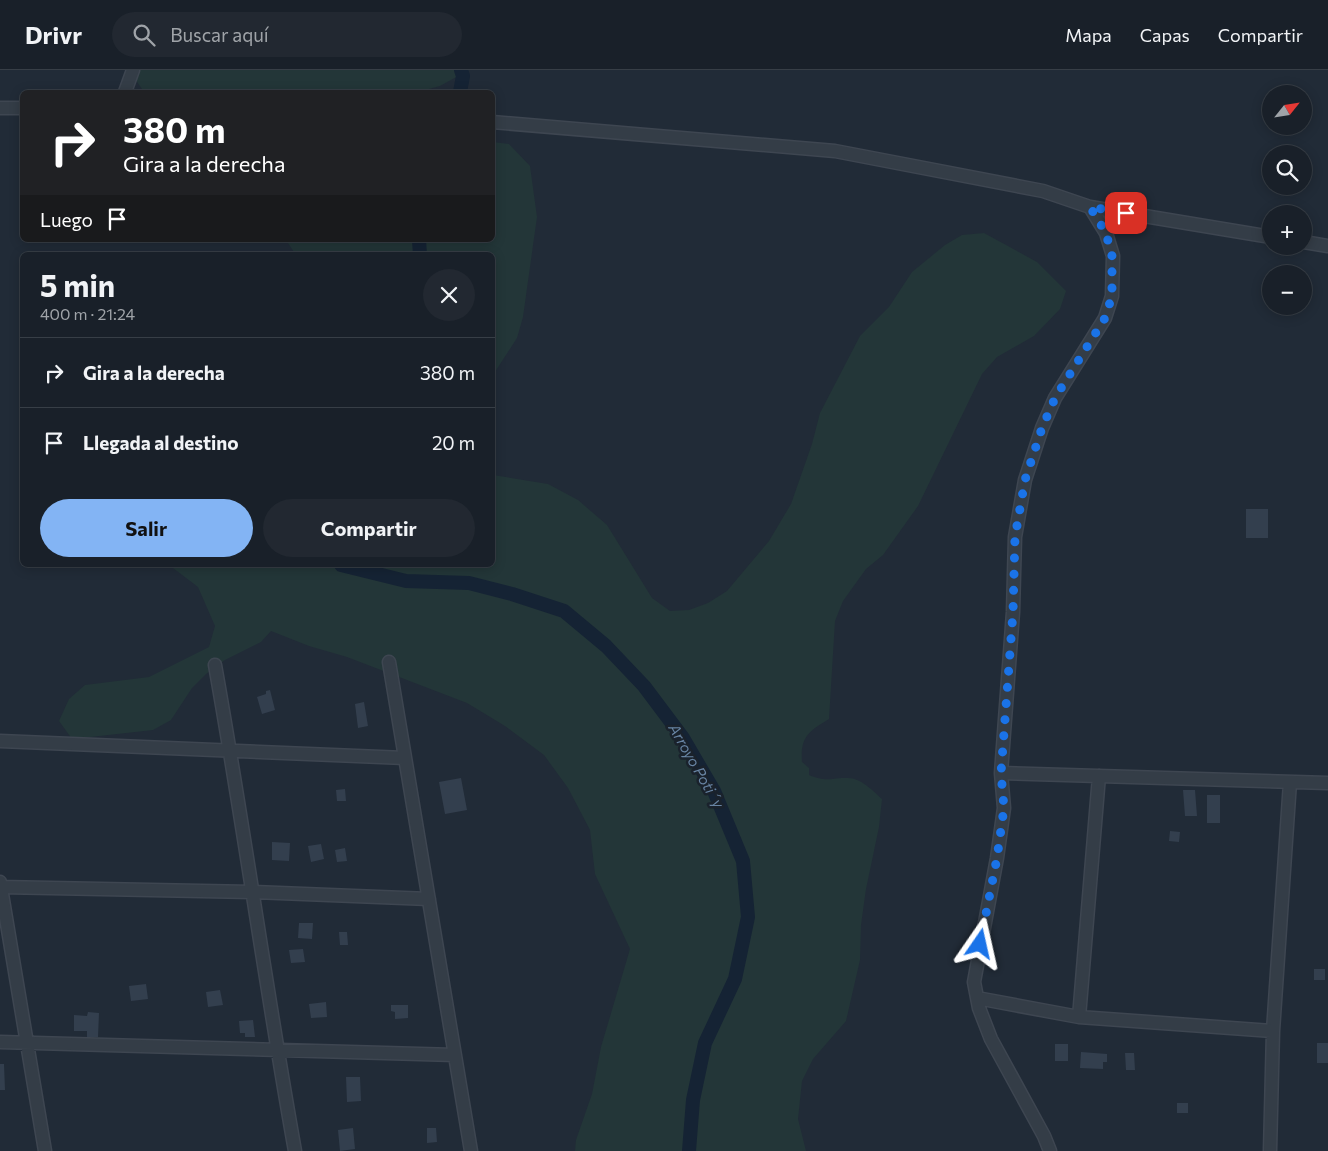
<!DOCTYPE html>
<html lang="es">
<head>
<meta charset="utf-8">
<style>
	:root { --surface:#192029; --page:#222831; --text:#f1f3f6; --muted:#9fa3a8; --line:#373e46; --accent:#83b4f4 }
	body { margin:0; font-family:Commissioner,sans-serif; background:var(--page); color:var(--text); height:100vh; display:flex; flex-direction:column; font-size:19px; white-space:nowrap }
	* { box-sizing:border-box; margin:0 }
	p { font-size:16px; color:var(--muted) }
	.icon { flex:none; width:28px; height:28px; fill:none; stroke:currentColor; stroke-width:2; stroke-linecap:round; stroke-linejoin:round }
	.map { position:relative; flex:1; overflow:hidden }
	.sheet { position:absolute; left:20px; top:182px; width:475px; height:315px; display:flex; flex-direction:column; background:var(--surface); border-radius:8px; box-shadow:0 2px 12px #0003,0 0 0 1px var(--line) }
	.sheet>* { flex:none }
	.banner { position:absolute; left:20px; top:20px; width:475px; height:152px; border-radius:8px; box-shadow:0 2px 12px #0003,0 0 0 1px var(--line); background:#202124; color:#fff; overflow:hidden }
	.needle { width:32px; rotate:60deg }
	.buttons { position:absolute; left:1262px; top:15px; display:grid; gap:10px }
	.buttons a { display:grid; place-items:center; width:50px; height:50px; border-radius:50%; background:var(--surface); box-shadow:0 2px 12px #0003,0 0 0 1px var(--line); font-size:25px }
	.pin { position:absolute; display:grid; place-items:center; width:42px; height:42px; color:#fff; margin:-21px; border-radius:10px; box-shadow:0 2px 8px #0006 }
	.me { position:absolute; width:55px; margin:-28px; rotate:11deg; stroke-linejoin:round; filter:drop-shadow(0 0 4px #0008) }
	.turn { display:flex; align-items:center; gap:18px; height:105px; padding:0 20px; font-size:22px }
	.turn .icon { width:65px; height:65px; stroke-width:2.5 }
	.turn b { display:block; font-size:35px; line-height:42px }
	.then { display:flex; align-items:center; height:48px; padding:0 20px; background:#0003; gap:10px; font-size:19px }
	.round { display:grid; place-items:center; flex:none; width:52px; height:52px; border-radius:26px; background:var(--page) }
	.headline { display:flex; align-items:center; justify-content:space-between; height:85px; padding:0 20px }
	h1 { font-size:30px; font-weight:700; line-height:38px }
	.button { display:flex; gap:10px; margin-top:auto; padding:10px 20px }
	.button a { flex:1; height:58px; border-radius:30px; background:var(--accent); color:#111; font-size:20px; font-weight:700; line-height:58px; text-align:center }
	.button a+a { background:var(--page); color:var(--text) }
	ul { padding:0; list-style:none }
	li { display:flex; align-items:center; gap:15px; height:70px; padding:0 20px; border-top:1px solid var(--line) }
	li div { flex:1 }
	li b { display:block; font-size:19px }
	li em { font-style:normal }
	header { display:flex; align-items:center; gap:30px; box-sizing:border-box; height:70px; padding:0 25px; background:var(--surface); border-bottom:1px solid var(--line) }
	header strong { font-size:24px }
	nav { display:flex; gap:28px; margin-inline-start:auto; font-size:18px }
	.search { width:350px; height:45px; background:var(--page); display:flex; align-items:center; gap:12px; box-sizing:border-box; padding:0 18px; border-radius:28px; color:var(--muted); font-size:19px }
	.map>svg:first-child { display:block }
	.green { fill:#233638 }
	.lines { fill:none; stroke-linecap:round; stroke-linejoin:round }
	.canal { stroke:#152334; stroke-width:14 }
	.building { fill:#333f4e }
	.street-casing { stroke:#3e4651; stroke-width:15 }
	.street { stroke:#343d47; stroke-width:12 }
	.route { stroke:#1a73e8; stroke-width:9; stroke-dasharray:0 16.2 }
	.labels { text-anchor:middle; stroke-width:5; stroke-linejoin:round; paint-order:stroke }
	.water-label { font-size:15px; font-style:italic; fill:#6884a3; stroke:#1a222c }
</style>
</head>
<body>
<header>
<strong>Drivr</strong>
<div class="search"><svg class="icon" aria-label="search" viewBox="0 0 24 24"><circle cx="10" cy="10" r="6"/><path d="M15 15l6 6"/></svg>Buscar aquí</div>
<nav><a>Mapa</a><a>Capas</a><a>Compartir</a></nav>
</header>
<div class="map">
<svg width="1328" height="1081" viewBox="0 0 1328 1081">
	<rect width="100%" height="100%" fill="#212b37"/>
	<path class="green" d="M129 0H469L440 16 418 22H144Z
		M493 72 509 74 530 96 537 147 523 247 517 268 493 305 492 185H296L286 170H492Z
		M984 163 1037 192 1066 221 1060 239 1034 266 997 287 982 304 918 436 883 485 866 499 843 531 835 551 829 649C809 661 800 667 802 692L809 698V705C828 713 831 707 848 708 861 708 873 721 882 729L879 757 866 819 861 855 860 890 846 951 813 989 802 1011 798 1049 806 1081H575L576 1070 592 1024 601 977 630 879 595 804 590 760 568 718 544 685 505 656 467 633 347 587 309 576 271 561 261 572 225 590 206 604 192 618 171 650 153 660 72 669 59 651 69 629 85 615 149 607 209 577 215 556 198 517 169 495H492L493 405 548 414 578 430 607 455 652 528 670 541 689 540 708 533 727 521 769 471 791 434 812 374 820 343 860 266 889 237 912 202 945 175 962 165Z"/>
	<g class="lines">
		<path class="canal" d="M460 22 463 6 461 0
			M419 170 420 185
			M341 495 406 511 469 513 512 524 564 541 606 576 644 616 683 668 714 721 743 791 748 847 735 909 705 973 693 1030 689 1081"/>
	</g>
	<path class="building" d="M1246 439H1268V468H1246Z
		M270 620 275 640 262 644 257 627 266 624V621Z
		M364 632 368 656 358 658 355 634Z
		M461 708 467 740 445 744 439 712Z
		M345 719 346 731H337L336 720Z
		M1183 720H1195L1197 746H1185Z
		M1207 725H1220V753H1207Z
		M1170 761 1180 762 1179 772 1169 771Z
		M272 772 290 773 289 791 272 790Z
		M321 774 324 789 311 792 308 776Z
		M345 778 347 791 337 792 335 780Z
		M299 853H313L312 869 298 868Z
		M339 862H347L348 875H340Z
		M303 879 305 892 291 893 289 880Z
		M1314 899H1325V910H1314Z
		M146 914 148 929 131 931 129 916Z
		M220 920 223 935 208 937 206 922Z
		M326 932 327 947 311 948 309 934Z
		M391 935H408V948L395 949V942L391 941Z
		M88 942 99 943 98 967H87V961H74V945L87 946Z
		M253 950 255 967H245V963H240L239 951Z
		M1317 973H1328V993H1317Z
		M1055 974H1068V991H1055Z
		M1081 982 1107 984V992H1103V999L1080 998Z
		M1125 983H1134L1135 1000H1126Z
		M0 994H4L5 1020H0Z
		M346 1007H360L361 1031 347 1032Z
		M1177 1033H1188V1043H1177Z
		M353 1058 355 1079 340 1081 338 1060Z
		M427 1058H436L437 1072 427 1073Z"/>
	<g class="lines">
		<g class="street-casing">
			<path id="street" d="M125 22 133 0
				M0 38H22
				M492 52 835 81 1043 121 1090 137 1106 163 1113 186 1112 226 1105 248 1055 328 1042 358 1025 410 1015 467 1013 542 1001 703 1004 738 997 788 974 912 979 938 991 969 1044 1066 1050 1081
				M1090 137 1271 167
				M1304 172 1328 176
				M389 592 471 1081
				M215 595C244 757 266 920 295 1081
				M0 671 405 688
				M1001 703 1328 713
				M0 812 45 1081
				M0 817 252 822 429 829
				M977 928 1079 947 1273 961
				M1079 947 1099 706
				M0 972 455 985
				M1270 1081 1273 961 1290 712"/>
		</g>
		<use href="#street" class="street"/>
	</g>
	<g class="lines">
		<path class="route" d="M980 874 997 788 1004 738 1001 703 1013 542 1015 467 1025 410 1042 358 1055 328 1105 248 1112 226V186L1106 163 1090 137 1126 143"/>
	</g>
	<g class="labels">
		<g class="water-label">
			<text transform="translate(696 696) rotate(60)" y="5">Arroyo Poti´y</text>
		</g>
	</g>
</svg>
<div class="buttons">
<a><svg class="needle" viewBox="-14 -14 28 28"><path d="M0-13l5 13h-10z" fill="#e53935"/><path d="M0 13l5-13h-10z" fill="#9fa3a8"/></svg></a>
<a><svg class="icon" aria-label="search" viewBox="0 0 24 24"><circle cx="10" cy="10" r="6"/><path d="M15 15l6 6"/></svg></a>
<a>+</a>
<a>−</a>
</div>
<div class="pin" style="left:1126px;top:143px;background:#d93025"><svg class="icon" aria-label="arrive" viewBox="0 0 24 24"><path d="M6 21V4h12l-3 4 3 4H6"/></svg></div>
<svg class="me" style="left:980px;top:874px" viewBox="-20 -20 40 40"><path d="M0-17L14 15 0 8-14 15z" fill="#1a73e8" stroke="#fff" stroke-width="4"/></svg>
<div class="banner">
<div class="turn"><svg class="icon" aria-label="right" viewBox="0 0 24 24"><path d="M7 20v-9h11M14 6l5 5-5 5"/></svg><div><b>380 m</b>Gira a la derecha</div></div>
<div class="then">Luego<svg class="icon" aria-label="arrive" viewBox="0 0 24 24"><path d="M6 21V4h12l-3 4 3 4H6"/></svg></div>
</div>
<section class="sheet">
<div class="headline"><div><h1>5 min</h1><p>400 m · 21:24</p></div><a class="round"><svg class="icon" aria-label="close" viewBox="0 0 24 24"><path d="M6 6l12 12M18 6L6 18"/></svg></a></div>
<ul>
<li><svg class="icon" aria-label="right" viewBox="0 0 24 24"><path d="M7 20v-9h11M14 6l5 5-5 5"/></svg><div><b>Gira a la derecha</b></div><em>380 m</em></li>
<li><svg class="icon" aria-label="arrive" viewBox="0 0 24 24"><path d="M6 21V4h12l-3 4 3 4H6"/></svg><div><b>Llegada al destino</b></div><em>20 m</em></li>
</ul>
<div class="button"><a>Salir</a><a>Compartir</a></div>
</section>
</div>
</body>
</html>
